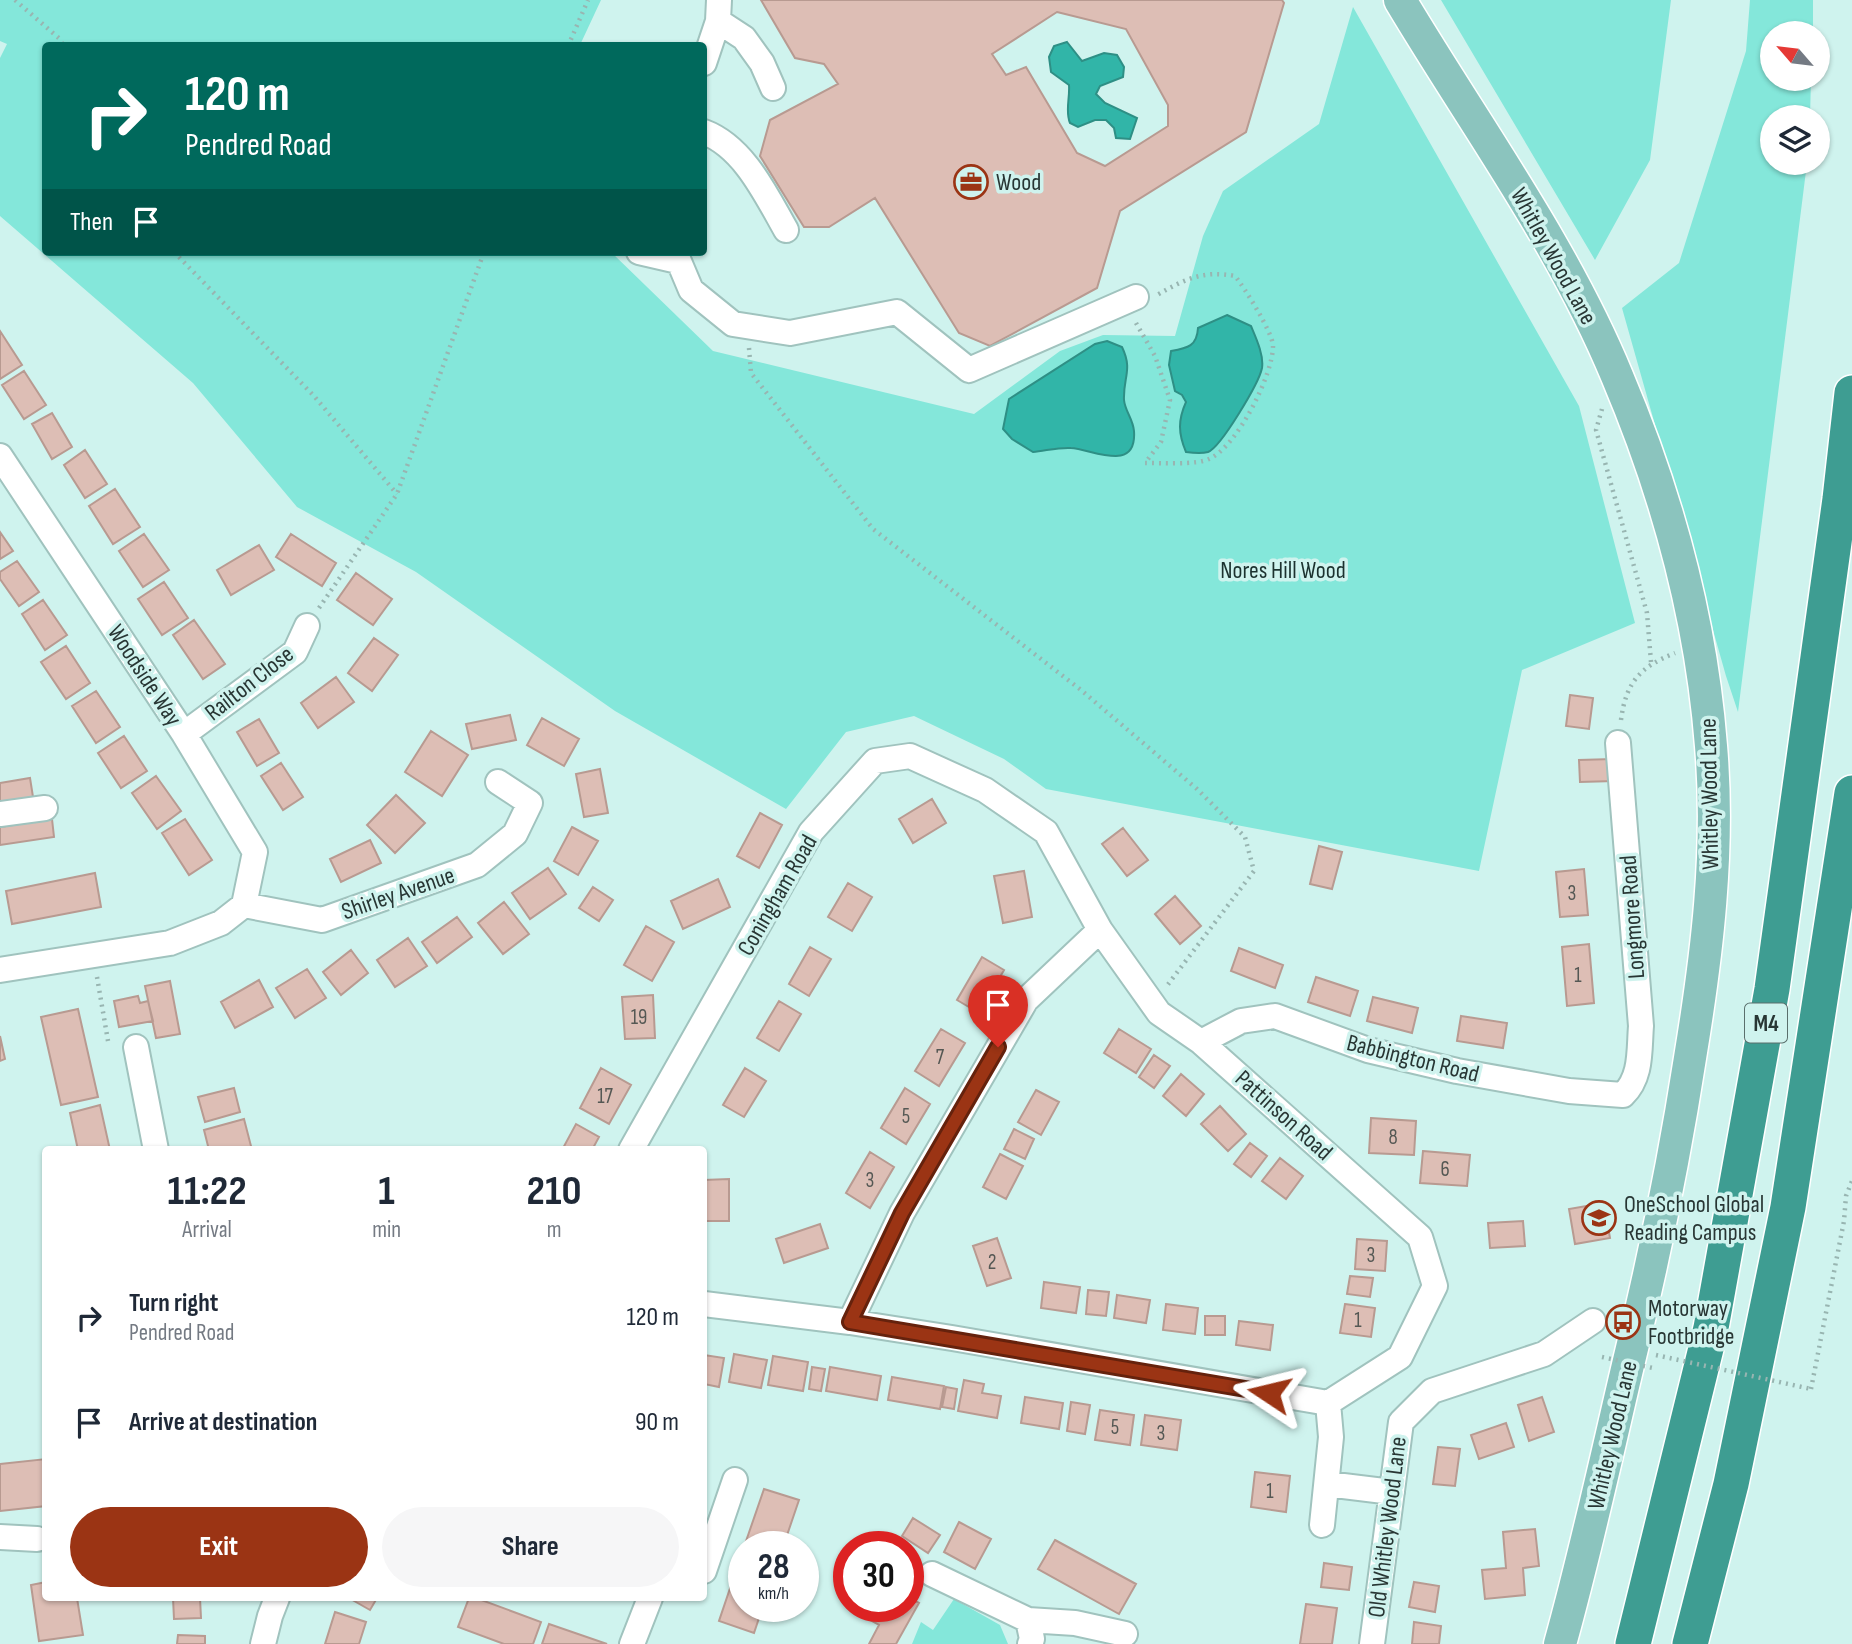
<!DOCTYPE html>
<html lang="en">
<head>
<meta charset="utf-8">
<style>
	:root { --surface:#fff; --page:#f6f6f7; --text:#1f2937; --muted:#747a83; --accent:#9b3414 }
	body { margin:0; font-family:"Sofia Sans Condensed",sans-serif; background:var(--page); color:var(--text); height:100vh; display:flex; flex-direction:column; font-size:26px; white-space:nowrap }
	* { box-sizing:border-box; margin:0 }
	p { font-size:23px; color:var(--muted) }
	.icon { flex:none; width:38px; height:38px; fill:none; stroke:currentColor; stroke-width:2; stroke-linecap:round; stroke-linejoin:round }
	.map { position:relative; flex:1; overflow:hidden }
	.side { position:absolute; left:42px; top:1146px; width:665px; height:455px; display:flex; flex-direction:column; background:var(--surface); border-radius:7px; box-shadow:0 2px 5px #0004 }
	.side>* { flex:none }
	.guide { position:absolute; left:42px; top:42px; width:665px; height:214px; border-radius:7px; box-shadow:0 2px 5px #0004; background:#00695c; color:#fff; overflow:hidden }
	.needle { width:46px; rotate:298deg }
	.fabs { position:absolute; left:1760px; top:21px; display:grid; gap:14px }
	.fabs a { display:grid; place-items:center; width:70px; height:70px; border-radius:50%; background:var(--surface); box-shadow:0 2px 5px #0004; font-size:35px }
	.speed { position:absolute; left:728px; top:1531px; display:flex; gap:14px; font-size:35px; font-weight:700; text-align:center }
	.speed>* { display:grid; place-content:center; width:91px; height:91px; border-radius:50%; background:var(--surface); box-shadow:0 2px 5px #0004; line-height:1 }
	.speed small { font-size:18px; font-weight:400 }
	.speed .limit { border:10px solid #d22; background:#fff; color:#111 }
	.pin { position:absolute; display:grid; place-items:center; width:60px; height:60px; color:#fff; margin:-72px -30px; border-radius:50% 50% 50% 0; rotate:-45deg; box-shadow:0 0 7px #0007 }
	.pin .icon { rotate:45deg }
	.me { position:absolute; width:77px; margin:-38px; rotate:280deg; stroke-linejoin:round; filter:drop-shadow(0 0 5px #0008) }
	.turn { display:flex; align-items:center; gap:24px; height:147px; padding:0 28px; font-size:32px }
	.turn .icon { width:91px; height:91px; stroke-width:2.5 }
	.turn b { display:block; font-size:49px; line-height:60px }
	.then { display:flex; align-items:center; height:66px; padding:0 28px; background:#0003; gap:14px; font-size:26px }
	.eta { display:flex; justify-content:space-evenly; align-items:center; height:119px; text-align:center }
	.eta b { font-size:42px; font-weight:700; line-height:49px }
	.cta { display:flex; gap:14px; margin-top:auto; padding:14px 28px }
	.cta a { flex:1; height:80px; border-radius:42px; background:var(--accent); color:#fff; font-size:28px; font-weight:700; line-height:80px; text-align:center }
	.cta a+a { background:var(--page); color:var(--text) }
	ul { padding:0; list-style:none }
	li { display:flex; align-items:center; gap:21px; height:105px; padding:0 28px }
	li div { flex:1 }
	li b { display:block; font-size:26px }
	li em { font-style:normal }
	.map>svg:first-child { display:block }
	.green { fill:#84e7da }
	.water { fill:#31b5a8; stroke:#2e8f85; stroke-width:2 }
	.building { fill:#ddbeb5; stroke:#b89a91; stroke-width:2; fill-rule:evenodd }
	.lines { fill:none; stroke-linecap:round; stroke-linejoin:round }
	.minor-casing { stroke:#a0c3be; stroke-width:28 }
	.major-casing { stroke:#fff; stroke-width:35 }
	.highway-casing { stroke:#fff; stroke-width:38 }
	.path { stroke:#98b5b1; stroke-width:4.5; stroke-dasharray:2 5; stroke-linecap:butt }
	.minor { stroke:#fff; stroke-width:24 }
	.major { stroke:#8bc4be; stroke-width:32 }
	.highway { stroke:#3e9d92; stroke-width:35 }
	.path-bridge { stroke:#98b5b1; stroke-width:4.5; stroke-dasharray:2 5; stroke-linecap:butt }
	.route-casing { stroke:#65220d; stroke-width:18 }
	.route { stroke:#9b3414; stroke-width:12 }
	.labels { text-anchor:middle; stroke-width:7; stroke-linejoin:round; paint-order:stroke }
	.number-label { font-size:21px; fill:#555854 }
	.shield { fill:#cff3ee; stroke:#5a6f6c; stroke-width:2 }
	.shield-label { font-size:23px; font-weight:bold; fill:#283634 }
	.poi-label { font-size:24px; fill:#283634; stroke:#cff3ee; text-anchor:start }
	.street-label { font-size:24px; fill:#283634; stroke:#cff3ee }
	.park-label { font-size:24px; fill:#1c322f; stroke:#cff3ee }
</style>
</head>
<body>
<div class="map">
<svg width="1852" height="1644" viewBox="0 0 1852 1644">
	<rect width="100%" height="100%" fill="#cff3ee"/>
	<path class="green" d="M0 0H601L580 45 46 46V252H611L713 351 974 414 1060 351 1103 335 1175 336 1203 236 1223 191 1319 124 1353 7 1579 406 1635 623 1522 670 1479 871 1046 789 1004 759 914 716 846 732 786 809 615 711 416 572 297 507 193 383 0 216V58L7 44 0 41Z
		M1441 0H1671L1650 160 1595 260Z
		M1750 0H1813V33H1773V79H1811L1810 117H1773V163H1807L1738 712 1726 676 1622 308 1679 263 1746 51Z
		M954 1599 1000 1625 1008 1644H912L921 1622 933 1630Z"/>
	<path class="water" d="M1067 42 1082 61 1104 53 1117 55 1124 67 1123 77 1100 86 1096 94 1105 103 1137 118 1130 139 1116 138 1114 128 1106 120H1095L1078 127 1070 123C1065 111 1070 99 1069 85L1051 72 1049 57 1054 46Z
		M1227 315 1251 326C1256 338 1264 355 1262 368 1259 383 1221 447 1208 452 1201 454 1193 453 1186 452 1178 433 1178 420 1186 402L1182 395 1175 391 1169 365 1171 351C1188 348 1197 346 1198 328Z
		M1107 341 1122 347C1133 370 1123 377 1124 400 1125 411 1133 419 1134 431 1137 474 1092 449 1071 448 1059 447 1045 451 1033 452L1012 439 1003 429 1009 399 1095 344Z"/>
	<path class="building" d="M761 0H1282L1284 3 1246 132 1120 211 1097 288 990 346 959 333 875 198 829 227H804L760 156 770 120 838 84 824 64 795 58ZM1057 12 1126 29 1168 105V126L1105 166 1077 153 1026 67 1006 75 992 54Z
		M0 331 22 365 0 379Z
		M24 371 46 405 24 419 2 385Z
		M52 413 72 447 52 459 32 424Z
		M85 450 107 484 85 498 64 465Z
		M115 489 140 527 113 544 89 506Z
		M0 532 13 551 0 559Z
		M144 534 169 570 143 587 119 551Z
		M291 534 336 563 322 586 276 557Z
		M259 545 274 570 231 595 217 570Z
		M17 561 39 592 19 606 0 579V572Z
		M356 573 392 599 373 625 337 600Z
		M164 582 188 618 162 635 138 599Z
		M43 600 67 635 45 650 22 614Z
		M194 620 225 664 203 679 173 635Z
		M374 638 398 655 372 691 348 673Z
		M66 646 90 683 66 699 41 662Z
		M336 677 354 702 318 728 301 703Z
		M96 691 120 727 96 743 72 706Z
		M1570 695 1593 698 1589 729 1566 726Z
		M510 715 516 740 472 749 466 724Z
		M542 718 579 739 564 766 527 745Z
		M259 719 279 753 257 766 237 732Z
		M431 731 468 755 442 796 405 772Z
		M124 736 147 771 121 788 98 753Z
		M1613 759 1614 781 1580 782 1579 760Z
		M281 763 303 797 283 810 261 776Z
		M600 769 608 813 584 817 576 774Z
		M156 776 181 811 157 829 132 793Z
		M30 778 33 797 0 802V783Z
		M396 795 425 823 395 853 367 825Z
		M932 799 946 823 913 843 899 819Z
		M760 813 782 825 759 868 737 856Z
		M52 819 54 837 0 845V827Z
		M185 819 212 860 189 875 162 833Z
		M572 827 598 841 578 875 554 861Z
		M1123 828 1148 860 1127 876 1102 844Z
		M370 840 381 863 341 882 330 859Z
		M1319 846 1342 852 1332 889 1310 884Z
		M548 868 566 894 530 919 512 893Z
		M1584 869 1588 915 1560 917 1556 872Z
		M1024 871 1032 917 1003 923 994 876Z
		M95 873 101 907 12 924 6 891Z
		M718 879 730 907 683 929 671 901Z
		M848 883 872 897 852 931 828 917Z
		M593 887 613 900 599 921 579 908Z
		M1175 896 1201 926 1180 944 1155 914Z
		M504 902 529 934 503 954 478 923Z
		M457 917 472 937 437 963 422 942Z
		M646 926 674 942 652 981 624 965Z
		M408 938 427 966 395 987 377 960Z
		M1589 944 1594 1003 1567 1006 1562 947Z
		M810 947 831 959 809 996 789 984Z
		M1239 948 1283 965 1275 988 1231 971Z
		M351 950 368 973 341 995 323 972Z
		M982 957 1004 970 979 1013 957 1000Z
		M307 969 326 998 295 1018 276 988Z
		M1316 977 1358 991 1350 1016 1308 1002Z
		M259 980 273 1007 235 1028 221 1002Z
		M170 981 180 1034 156 1038 145 986Z
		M653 995 655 1038 625 1039 622 997Z
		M138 996 140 1003 148 1001 153 1021 119 1027 114 1001Z
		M1373 997 1418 1008 1412 1033 1367 1021Z
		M779 1001 801 1014 779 1051 757 1038Z
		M78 1009 98 1097 61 1105 41 1017Z
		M1461 1016 1507 1023 1503 1048 1457 1041Z
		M941 1029 965 1043 939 1086 915 1071Z
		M1119 1029 1151 1049 1136 1073 1104 1053Z
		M0 1036 5 1059 0 1061Z
		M1154 1055 1170 1066 1154 1088 1139 1077Z
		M601 1068 631 1085 609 1124 580 1108Z
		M745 1068 766 1081 744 1117 723 1105Z
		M1181 1074 1204 1094 1186 1116 1163 1096Z
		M234 1088 240 1112 205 1122 198 1097Z
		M905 1088 930 1104 906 1144 881 1128Z
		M1036 1090 1059 1102 1041 1135 1018 1122Z
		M100 1105 110 1150H78L70 1113Z
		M1220 1106 1246 1134 1228 1151 1201 1124Z
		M1371 1118 1416 1121 1414 1155 1369 1153Z
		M244 1119 252 1150H209L204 1130Z
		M576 1124 599 1137 592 1150H562Z
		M1014 1129 1034 1139 1025 1159 1004 1149Z
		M1250 1143 1267 1156 1251 1177 1234 1164Z
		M1423 1151 1470 1155 1467 1186 1420 1183Z
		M870 1152 894 1167 870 1208 846 1193Z
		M1000 1154 1023 1166 1006 1199 983 1187Z
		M1280 1158 1303 1176 1286 1199 1262 1181Z
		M729 1179V1221H704V1180Z
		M1604 1203 1610 1238 1575 1244 1569 1209Z
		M1523 1221 1525 1246 1490 1248 1488 1223Z
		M820 1224 828 1248 784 1263 776 1239Z
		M997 1238 1011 1278 987 1286 973 1246Z
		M1357 1239 1387 1241 1385 1271 1355 1269Z
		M1350 1276 1373 1278 1370 1297 1347 1294Z
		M1044 1282 1080 1287 1076 1313 1041 1308Z
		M1088 1290 1109 1292 1106 1316 1086 1314Z
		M1117 1295 1150 1300 1146 1323 1114 1318Z
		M1166 1304 1198 1308 1195 1334 1163 1330Z
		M1345 1304 1375 1308 1371 1337 1340 1333Z
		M1205 1316H1225V1335H1205Z
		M1239 1321 1273 1325 1270 1350 1236 1345Z
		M734 1354 767 1360 761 1388 729 1382Z
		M704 1355 724 1358 719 1387 704 1384Z
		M773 1356 808 1362 803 1391 768 1385Z
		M812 1367 825 1369 821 1391 809 1389Z
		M830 1367 881 1376 877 1400 826 1391Z
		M892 1377 944 1386 940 1409 888 1400Z
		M964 1380 984 1384 982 1393 1001 1396 997 1418 958 1411Z
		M946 1387 957 1389 954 1409 942 1407Z
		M1025 1397 1063 1403 1059 1429 1021 1423Z
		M1542 1397 1554 1432 1529 1441 1518 1405Z
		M1071 1402 1090 1405 1085 1434 1067 1431Z
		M1100 1410 1134 1415 1130 1445 1095 1440Z
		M1145 1415 1181 1420 1177 1450 1141 1445Z
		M1506 1423 1514 1447 1479 1459 1471 1435Z
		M1438 1447 1460 1449 1455 1486 1433 1484Z
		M46 1459V1506L0 1511V1464Z
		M1255 1472 1290 1476 1286 1512 1251 1507Z
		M764 1489 799 1500 783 1547H744Z
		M913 1518 940 1535 928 1553 902 1536Z
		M959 1522 991 1539 975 1569 944 1552Z
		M1535 1529 1539 1566 1523 1568 1525 1595 1485 1599 1482 1570 1506 1568 1503 1532Z
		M884 1533 906 1544 905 1547H876Z
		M1055 1540 1136 1584 1119 1614 1038 1569Z
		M744 1547V1606H763L754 1633 719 1621Z
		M1324 1563 1352 1567 1349 1590 1321 1587Z
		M46 1582V1598H77L83 1635 39 1641 31 1585Z
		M1414 1582 1439 1586 1435 1612 1409 1607Z
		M908 1597 919 1603 896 1644H869L879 1625 865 1617 871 1606H908Z
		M173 1598H200L201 1618 174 1619Z
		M349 1598H377L370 1610Z
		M469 1598H476L541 1622 533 1644H504L458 1627Z
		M1306 1604 1337 1608 1332 1644H1300Z
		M335 1612 366 1622 359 1644H325Z
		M1414 1622 1441 1626 1439 1644H1412Z
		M549 1624 607 1644H542Z
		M178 1635 205 1636V1644H177Z"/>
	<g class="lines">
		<g class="minor-casing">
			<path id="minor" d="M718 21 744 38 762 63 773 88
				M704 63 718 21 719 0
				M704 132C744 147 766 195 786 230
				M639 252 678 261
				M675 252 691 290 733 324 790 333 897 312 969 370 1136 297
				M0 456 184 734 255 852 244 905
				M184 734 295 652 307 626
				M0 814 45 808
				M0 970 170 943 221 923 244 905 322 920 477 865 515 834 530 803 498 782
				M1201 1042 1241 1021 1275 1016 1368 1050 1457 1071 1569 1091 1623 1095C1642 1077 1639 1050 1641 1026L1618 743
				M136 1047 156 1150
				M631 1150 811 832 875 761 910 756 985 790 1046 832 1100 930 1159 1013 1201 1042 1420 1237 1435 1286 1400 1357 1328 1403
				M704 1304 850 1322 952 1338 1328 1403
				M850 1322 902 1213 1026 1000 1100 930
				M1327 1484 1392 1492
				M1322 1525 1331 1437 1328 1403
				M0 1537 37 1539
				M704 1571 735 1480
				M932 1574 1028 1620 1032 1639 1030 1644
				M1028 1620 1075 1623 1125 1634
				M263 1644 270 1616 277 1598
				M632 1644 650 1598
				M1372 1644 1401 1422 1432 1391 1544 1354 1593 1321"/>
		</g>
		<g class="major-casing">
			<path id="major" d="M1400 0C1474 124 1562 243 1617 376 1667 494 1701 618 1711 746 1720 850 1707 955 1690 1058 1674 1161 1653 1263 1628 1365 1606 1458 1586 1551 1560 1644"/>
		</g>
		<g class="highway-casing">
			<path id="highway" d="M1633 1644 1711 1328 1772 989 1840 499 1852 393
				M1690 1644 1731 1484 1788 1207 1852 793"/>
		</g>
		<path class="path" d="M15 0 61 40 63 46
			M568 46 588 0
			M174 252 314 396 397 494
			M1136 323 1155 356 1170 400 1161 442 1145 463C1160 463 1197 465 1209 459 1237 447 1273 375 1273 346 1273 333 1244 287 1235 276 1203 270 1185 279 1157 295
			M749 348 751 373 873 529 1081 690 1197 789 1245 837 1254 871 1166 987
			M1602 409 1596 430 1647 613 1651 662
			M319 608 397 494 484 252
			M1621 720C1626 682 1640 667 1675 653
			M97 977 108 1041
			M1811 1389 1844 1221 1846 1196 1852 1181"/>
		<use href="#minor" class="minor"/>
		<use href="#major" class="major"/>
		<use href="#highway" class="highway"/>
		<path class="path-bridge" d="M1656 1355 1811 1389
			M1602 1357 1653 1368"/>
	</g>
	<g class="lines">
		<g class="route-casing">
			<path id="route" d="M998 1047 902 1213 850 1322 1269 1393"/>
		</g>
		<use href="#route" class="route"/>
	</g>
	<defs>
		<g id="office-ring" transform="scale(1.75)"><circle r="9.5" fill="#cff3ee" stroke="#9b3414" stroke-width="1.5"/><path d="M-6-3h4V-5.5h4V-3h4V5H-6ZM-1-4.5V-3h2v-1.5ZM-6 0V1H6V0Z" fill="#9b3414"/></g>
		<g id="school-ring" transform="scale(1.75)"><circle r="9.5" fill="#cff3ee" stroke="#9b3414" stroke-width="1.5"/><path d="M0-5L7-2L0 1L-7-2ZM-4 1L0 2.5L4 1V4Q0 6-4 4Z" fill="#9b3414"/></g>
		<g id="bus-ring" transform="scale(1.75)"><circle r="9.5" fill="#cff3ee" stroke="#9b3414" stroke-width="1.5"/><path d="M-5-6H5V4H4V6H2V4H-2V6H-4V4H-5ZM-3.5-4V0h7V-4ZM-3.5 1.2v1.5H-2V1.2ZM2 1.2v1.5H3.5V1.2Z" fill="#9b3414"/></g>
	</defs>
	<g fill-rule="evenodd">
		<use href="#office-ring" x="971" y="182"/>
		<use href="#school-ring" x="1599" y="1218"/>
		<use href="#bus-ring" x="1623" y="1322"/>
	</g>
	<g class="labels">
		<g class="number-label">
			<text x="1572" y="900">3</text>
			<text x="1578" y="982">1</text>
			<text x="639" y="1024">19</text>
			<text x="940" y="1064">7</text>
			<text x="605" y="1103">17</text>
			<text x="906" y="1123">5</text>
			<text x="1393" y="1144">8</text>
			<text x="1445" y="1176">6</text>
			<text x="870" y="1187">3</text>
			<text x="1371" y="1262">3</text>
			<text x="992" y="1269">2</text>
			<text x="1358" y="1327">1</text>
			<text x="1115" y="1434">5</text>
			<text x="1161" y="1440">3</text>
			<text x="1270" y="1498">1</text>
		</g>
		<rect class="shield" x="1745" y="1003.5" width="42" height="39" rx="5"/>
		<g class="shield-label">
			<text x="1766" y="1031">M4</text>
		</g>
		<g class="poi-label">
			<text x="996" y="190">Wood</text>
			<text x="1624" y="1212">OneSchool Global<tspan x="1624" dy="28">Reading Campus</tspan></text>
			<text x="1648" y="1316">Motorway<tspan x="1648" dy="28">Footbridge</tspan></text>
		</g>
		<g class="street-label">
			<text transform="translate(1554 256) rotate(61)" y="8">Whitley Wood Lane</text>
			<text transform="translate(145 675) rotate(57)" y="8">Woodside Way</text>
			<text transform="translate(249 683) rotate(-38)" y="8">Railton Close</text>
			<text transform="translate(1709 794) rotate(-91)" y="8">Whitley Wood Lane</text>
			<text transform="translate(398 893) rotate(-19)" y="8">Shirley Avenue</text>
			<text transform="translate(777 895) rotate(-60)" y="8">Coningham Road</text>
			<text transform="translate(1632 917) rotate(-94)" y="8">Longmore Road</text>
			<text transform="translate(1413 1058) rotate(14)" y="8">Babbington Road</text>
			<text transform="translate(1284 1115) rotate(42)" y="8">Pattinson Road</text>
			<text transform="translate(1612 1435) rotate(-77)" y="8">Whitley Wood Lane</text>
			<text transform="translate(1387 1527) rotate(-83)" y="8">Old Whitley Wood Lane</text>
		</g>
		<g class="park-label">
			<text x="1283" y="578">Nores Hill Wood</text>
		</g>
	</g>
</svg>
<div class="fabs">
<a><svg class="needle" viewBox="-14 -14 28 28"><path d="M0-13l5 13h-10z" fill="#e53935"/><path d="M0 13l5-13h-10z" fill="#747a83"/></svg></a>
<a><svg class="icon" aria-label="layers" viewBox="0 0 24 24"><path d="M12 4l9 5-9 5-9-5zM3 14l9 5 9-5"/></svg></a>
</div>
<div class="speed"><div>28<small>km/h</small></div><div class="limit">30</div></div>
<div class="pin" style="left:998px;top:1047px;background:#d93025"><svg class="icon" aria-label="arrive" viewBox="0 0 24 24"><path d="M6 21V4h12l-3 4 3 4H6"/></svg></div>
<svg class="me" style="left:1269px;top:1393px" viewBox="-20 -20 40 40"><path d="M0-17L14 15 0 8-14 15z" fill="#9b3414" stroke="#fff" stroke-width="4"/></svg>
<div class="guide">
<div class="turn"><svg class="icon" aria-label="right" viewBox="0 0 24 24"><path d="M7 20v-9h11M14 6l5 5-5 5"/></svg><div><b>120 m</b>Pendred Road</div></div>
<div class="then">Then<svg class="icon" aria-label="arrive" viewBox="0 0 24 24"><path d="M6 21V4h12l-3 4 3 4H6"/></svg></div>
</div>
<section class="side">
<div class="eta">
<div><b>11:22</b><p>Arrival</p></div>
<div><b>1</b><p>min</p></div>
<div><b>210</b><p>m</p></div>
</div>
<ul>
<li><svg class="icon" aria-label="right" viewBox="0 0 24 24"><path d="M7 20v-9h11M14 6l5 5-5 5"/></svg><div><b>Turn right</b><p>Pendred Road</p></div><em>120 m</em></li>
<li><svg class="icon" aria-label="arrive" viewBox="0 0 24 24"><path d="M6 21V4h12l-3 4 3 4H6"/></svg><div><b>Arrive at destination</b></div><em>90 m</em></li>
</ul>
<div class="cta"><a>Exit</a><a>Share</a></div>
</section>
</div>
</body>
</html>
